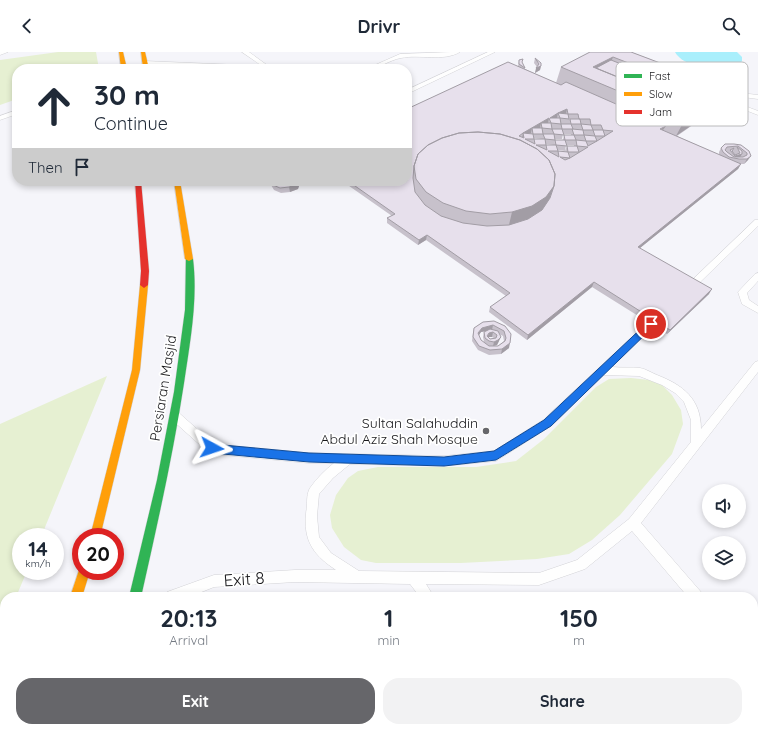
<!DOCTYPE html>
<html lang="en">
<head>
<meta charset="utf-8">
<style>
	:root { --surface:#fff; --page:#f2f2f3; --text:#1f2937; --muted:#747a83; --accent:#66666a }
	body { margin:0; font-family:Quicksand,sans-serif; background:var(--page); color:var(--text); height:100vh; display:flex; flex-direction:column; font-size:15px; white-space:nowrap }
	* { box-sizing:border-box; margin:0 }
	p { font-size:13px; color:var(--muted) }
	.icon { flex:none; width:22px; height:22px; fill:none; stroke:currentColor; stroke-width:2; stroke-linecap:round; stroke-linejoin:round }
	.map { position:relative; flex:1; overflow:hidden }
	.sheet { position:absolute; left:0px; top:540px; width:758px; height:140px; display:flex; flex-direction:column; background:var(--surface); border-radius:16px 16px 0 0; box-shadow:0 2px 6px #0003 }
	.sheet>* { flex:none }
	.hud { position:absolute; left:12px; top:12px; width:400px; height:122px; border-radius:16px; box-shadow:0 2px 6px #0003; background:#fff; color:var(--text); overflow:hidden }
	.fabs { position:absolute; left:702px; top:432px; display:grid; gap:8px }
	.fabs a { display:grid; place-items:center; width:44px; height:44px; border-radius:50%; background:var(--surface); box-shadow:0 2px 6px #0003; font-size:20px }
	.speed { position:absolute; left:12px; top:476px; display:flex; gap:8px; font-size:20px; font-weight:700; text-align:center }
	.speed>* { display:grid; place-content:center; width:52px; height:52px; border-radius:50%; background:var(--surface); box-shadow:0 2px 6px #0003; line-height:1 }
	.speed small { font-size:10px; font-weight:400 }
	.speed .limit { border:6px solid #d22; background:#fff; color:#111 }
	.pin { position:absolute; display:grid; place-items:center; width:34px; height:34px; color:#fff; margin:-17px; border:2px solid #fff; border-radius:50%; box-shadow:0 1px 4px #0007 }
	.me { position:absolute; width:44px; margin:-22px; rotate:95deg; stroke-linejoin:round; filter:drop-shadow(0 0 3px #0008) }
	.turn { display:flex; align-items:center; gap:14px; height:84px; padding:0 16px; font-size:18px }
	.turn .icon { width:52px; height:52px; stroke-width:2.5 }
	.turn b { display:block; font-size:28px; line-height:34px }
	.then { display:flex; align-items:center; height:38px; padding:0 16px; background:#0003; gap:8px; font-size:15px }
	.eta { display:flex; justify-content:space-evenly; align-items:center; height:68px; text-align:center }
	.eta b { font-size:24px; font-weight:700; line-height:28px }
	.action { display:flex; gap:8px; margin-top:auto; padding:8px 16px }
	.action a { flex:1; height:46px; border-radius:16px; background:var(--accent); color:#fff; font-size:16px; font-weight:700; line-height:46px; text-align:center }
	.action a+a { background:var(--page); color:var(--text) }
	header { display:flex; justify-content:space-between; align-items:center; height:52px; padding:0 16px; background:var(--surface); font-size:18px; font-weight:700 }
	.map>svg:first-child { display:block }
	.green { fill:#e6f0d2 }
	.water { fill:#a9effc }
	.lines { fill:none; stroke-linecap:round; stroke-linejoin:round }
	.lane-casing { stroke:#d3d3d7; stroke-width:1 }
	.fast-casing { stroke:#d3d3d7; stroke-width:1 }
	.slow-casing { stroke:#d3d3d7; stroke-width:1 }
	.jam-casing { stroke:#d3d3d7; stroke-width:1 }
	.lane { fill:#fefefe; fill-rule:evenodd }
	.fast { fill:#30b455; fill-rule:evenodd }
	.slow { fill:#ff9f0a; fill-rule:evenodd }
	.jam { fill:#e5322d; fill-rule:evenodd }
	.wall { fill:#c7c1cb; fill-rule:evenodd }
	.shaded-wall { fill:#a29da5 }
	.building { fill:#e7e0ec; stroke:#a29da5; fill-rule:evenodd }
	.route { fill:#1a73e8; stroke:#114b97 }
	.poi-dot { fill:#66666a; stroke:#fff; stroke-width:1.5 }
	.labels { text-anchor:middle; stroke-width:3.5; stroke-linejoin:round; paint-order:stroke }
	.street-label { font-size:14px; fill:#19191c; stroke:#fff }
	.poi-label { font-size:14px; fill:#19191c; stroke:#fff; text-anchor:end }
	.near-street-label { font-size:17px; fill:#19191c; stroke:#fff }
	.key { fill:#fff; stroke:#bababb; stroke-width:1 }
	.key-label { font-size:11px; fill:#19191c }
</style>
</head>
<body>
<header><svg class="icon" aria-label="back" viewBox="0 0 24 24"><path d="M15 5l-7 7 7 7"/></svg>Drivr<svg class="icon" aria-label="search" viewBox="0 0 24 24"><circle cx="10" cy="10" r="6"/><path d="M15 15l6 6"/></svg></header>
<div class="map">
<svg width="758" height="680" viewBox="0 0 758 680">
	<rect width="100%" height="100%" fill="#f5f5fa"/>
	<path class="green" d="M58 0H96L99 17H17V47L0 53V8Z
		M107 324 41 485H21V519H27L16 545H5V572L0 584V372Z
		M631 326 649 328 662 333 672 343 681 358 683 372 672 402 620 463 592 488 569 502 537 507 461 511H376L361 508 344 495 332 476 330 463 336 443 348 426 358 419 378 415H476L516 409 544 387 596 335 609 327Z"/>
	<path class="water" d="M675 0H737L742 5V9C730 24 684 17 675 0Z"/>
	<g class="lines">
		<g class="lane-casing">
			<path id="lane" d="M0 0H8L0 3Z
				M242 0H249L271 16 251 17 144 13 141 11 144 9 262 14Z
				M451 0H460C443 10 420 2 401 6 389 8 379 17 366 17L400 2Z
				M488 0H495L407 42V38Z
				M351 14 356 17H349V15Z
				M714 38 758 43V47L712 41 711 40Z
				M711 41 758 59V63L709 44 708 43Z
				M17 58V62L0 68V64Z
				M755 168H758V174L695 235H689L688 233 689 231Z
				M758 221V229L747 241 749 248 758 254V261L742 252 738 240 755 222Z
				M651 269 656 272 654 274 612 315C621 316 631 315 640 316 646 317 652 321 657 323 683 333 701 347 701 377L755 310 758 309V320L641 471 701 540 702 545H688L632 479 585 517 539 533 426 532 434 545H420L410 532 295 530 214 535 189 545H166L167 540 214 523 295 518H336C310 501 302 485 307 454 307 448 307 441 310 436 317 426 325 418 334 411H309L212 402 208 400 171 367 170 364 171 361 175 360 179 361 214 392 309 401 444 404 494 399 543 368 648 270ZM604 323 639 324 662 333 675 341 684 350 691 368V390L629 467 577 508 539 521 359 519 331 501 319 485 317 464 319 442 333 426 350 412 444 414 496 409 551 374Z
				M753 619 758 621V641L753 639Z
				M472 675H486L487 680H473Z"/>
		</g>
		<g class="fast-casing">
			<path id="fast" d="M186 205H189L193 207C198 248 190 290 184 331 173 403 157 474 141 545H129L157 428 174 340 185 258Z"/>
		</g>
		<g class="slow-casing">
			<path id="slow" d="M119 0H123L127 17H121Z
				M141 0H145L149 17H143Z
				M174 129H180L193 207 189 209 185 207Z
				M144 230 148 233 140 318 100 485H90L132 318 140 233Z
				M80 515 81 519H90L82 545H70Z
				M95 675H109L107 680H93Z"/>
		</g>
		<g class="jam-casing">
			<path id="jam" d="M135 129H141L149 219 148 233 144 236 140 233 141 219Z
				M27 675H41L39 680H25Z"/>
		</g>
		<use href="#lane" class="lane"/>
		<use href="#fast" class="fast"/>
		<use href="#slow" class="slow"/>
		<use href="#jam" class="jam"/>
	</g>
	<path class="wall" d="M631 0 729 37 720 54 677 84 719 103V100L721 96 734 92 749 99 748 108 744 112H740H741L738 117 640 196 709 242 667 282 592 235 527 288 489 260 490 255 506 244 426 188 418 193 387 171V166L392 164 342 129H407V57L518 14 519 8 522 11 525 16V17L556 31 561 15ZM563 82H571V83H564L563 88H555L554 93H546L545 97 546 92 554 93 555 87H562ZM534 86 542 87H534L533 91ZM566 93H574V94H567L565 99 566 100 558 99V98L565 99Z
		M535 6 541 11 540 18 535 21 537 15 534 11Z
		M270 129H278L276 131 277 132H279V129L286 131V130L285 129H292V130L294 129H300V131L298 137 290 140 281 141 274 138 271 133Z
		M309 129H319L313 132Z
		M483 270 505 274 509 296 501 302 489 303 478 298 472 289 473 281 474 276ZM488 279 484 280 483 285 484 290 481 288 479 283 481 280ZM499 282 503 284 504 289 498 294H494L497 293 499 289ZM489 285H492L494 286 490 287Z
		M523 675H618L619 680H523Z"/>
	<path class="shaded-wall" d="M613 5 607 21 593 15Z
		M541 14 540 18 535 21 536 16Z
		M729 37 720 54 676 84 685 67Z
		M567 57 566 62 558 61Z
		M558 61 557 66H550Z
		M549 66 548 71 542 75 541 71 540 76 533 80 532 76 531 81 522 86 523 81Z
		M666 74 663 78 660 77Z
		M742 102 739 107 734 106 735 104Z
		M751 104 748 108 744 112 747 107Z
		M741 112 738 117 635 200 638 195Z
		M289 129H292V132L287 135 286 131Z
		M298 129H300V131L298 137 290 140 289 135Z
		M313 129H319L313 132Z
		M554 134 548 151 540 162 508 177 512 160Z
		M427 183 426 188 418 193 419 188Z
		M594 230 592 235 527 288 528 283Z
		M712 237 709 242 667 282 670 278Z
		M493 273 492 278 481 280 477 286 478 281 482 276Z
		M493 280 492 285H488L486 288 489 281Z
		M501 285 497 293 493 294 494 290Z
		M510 291 509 296 501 302 502 297Z"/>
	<path class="building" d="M590 0H631L729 37 685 67 561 15ZM613 5 693 36 674 48 593 15Z
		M535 6 541 11V14L536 16 539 12Z
		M523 7 522 10 525 16 519 12V8Z
		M611 8 689 39 674 48 596 16Z
		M508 10 561 33 566 30 666 74 660 77 741 112 638 195 712 237 670 278 594 230 528 283 490 255 510 241 427 183 419 188 387 166 395 162 348 129H407V57ZM567 57 568 62H578L579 67H590L591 73H601L603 78 613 79 605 84 603 78H593L595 84H605L597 89 595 84 584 83 586 89 576 88 577 94 588 95 570 106 568 100 558 99 559 105 548 99H558L556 93H546L547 98 536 93H546L545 87H534L535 92 525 87H534L533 82 523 81 549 66 551 71 561 72 562 77H573L571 72H561L560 66H550L558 61 560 66 569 67 568 62 558 61ZM478 80 500 82 520 88 537 97 549 108 555 122 554 134 550 146 542 158 528 167 509 173 487 174 463 171 441 164 425 153 415 140 413 126 414 114 418 102 428 93 442 86 459 81ZM523 81 524 86 519 84ZM586 89H597L588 94ZM560 105 570 106 565 108Z
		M570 67H580L581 72H571Z
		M541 71H551L552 77 542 76Z
		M581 72 591 73 593 78H583Z
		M532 76H542L543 82H533Z
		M552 77H562L564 83 554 82Z
		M572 77 583 78 584 83H574Z
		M478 80 500 82 520 88 537 97 549 108 555 122 554 134 546 145 532 154 512 160 490 162 466 159 443 151 426 140 416 127 414 114 418 102 428 93 442 86 459 81Z
		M543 82H554L555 88 545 87Z
		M564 83H574L576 88H565Z
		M555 88H565L567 94 556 93Z
		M725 92H734L741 93 749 99 751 104 747 107H739L729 105 723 100 721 96ZM738 94 747 101V103L743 105H734L727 100 725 98 727 95Z
		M567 94H577L579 100H568Z
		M737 95 742 99V102L735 104 730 98 734 96 732 99 735 103 740 101Z
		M271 129H275V130L277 132 287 133 294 129H298L297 132 289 135 280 136 273 133Z
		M279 129H284L286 131 287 129H289L286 131Z
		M494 269 505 274 511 282 510 291 502 297 490 298 479 294 473 285 474 276 483 270ZM493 273 504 279 506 286 505 289 498 294H489L481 288 478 281 482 276Z
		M490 277 498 279 501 285 498 288 494 290 489 289 485 286 484 280ZM493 280 497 283 496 286 490 287 487 284 489 281Z
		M532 675H618L619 680H533Z"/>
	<path class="route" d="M651 269 654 270 655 272 654 274 551 374 496 408 444 414 309 410 212 401 208 400 207 396 208 393 212 392 309 401 444 405 494 399 544 368 648 270Z"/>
	<circle class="poi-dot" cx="486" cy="379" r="4"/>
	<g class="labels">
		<g class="street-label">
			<text transform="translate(163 336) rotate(-81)" y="5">Persiaran Masjid</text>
		</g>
		<g class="poi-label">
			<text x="478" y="376">Sultan Salahuddin<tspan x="478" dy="16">Abdul Aziz Shah Mosque</tspan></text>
		</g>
		<g class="near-street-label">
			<text transform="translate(244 527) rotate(-4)" y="6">Exit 8</text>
		</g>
	</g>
	<rect x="616" y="10" width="132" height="64" rx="6" class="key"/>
	<rect x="624" y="22" width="18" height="4" fill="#30b455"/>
	<rect x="624" y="40" width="18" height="4" fill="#ff9f0a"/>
	<rect x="624" y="58" width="18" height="4" fill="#e5322d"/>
	<g class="key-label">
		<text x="649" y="28">Fast</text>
		<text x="649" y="46">Slow</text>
		<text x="649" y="64">Jam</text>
	</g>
</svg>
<div class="fabs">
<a><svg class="icon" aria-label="sound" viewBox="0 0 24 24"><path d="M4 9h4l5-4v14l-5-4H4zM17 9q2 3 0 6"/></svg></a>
<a><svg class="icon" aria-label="layers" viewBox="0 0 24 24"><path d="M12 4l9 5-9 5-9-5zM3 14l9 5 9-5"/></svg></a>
</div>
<div class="speed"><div>14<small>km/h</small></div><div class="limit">20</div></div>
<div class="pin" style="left:651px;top:272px;background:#d93025"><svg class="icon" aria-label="arrive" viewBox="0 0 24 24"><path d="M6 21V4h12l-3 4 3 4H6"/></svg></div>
<svg class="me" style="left:212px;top:396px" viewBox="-20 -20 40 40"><path d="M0-17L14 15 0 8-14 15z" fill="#1a73e8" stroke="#fff" stroke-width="4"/></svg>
<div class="hud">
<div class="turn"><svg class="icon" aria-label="ahead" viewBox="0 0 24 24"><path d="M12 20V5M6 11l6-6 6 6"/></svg><div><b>30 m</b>Continue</div></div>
<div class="then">Then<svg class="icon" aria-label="arrive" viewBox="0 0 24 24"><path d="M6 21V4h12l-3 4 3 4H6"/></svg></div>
</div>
<section class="sheet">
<div class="eta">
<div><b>20:13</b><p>Arrival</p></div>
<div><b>1</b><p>min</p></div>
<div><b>150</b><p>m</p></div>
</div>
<div class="action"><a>Exit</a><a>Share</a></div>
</section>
</div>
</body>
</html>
